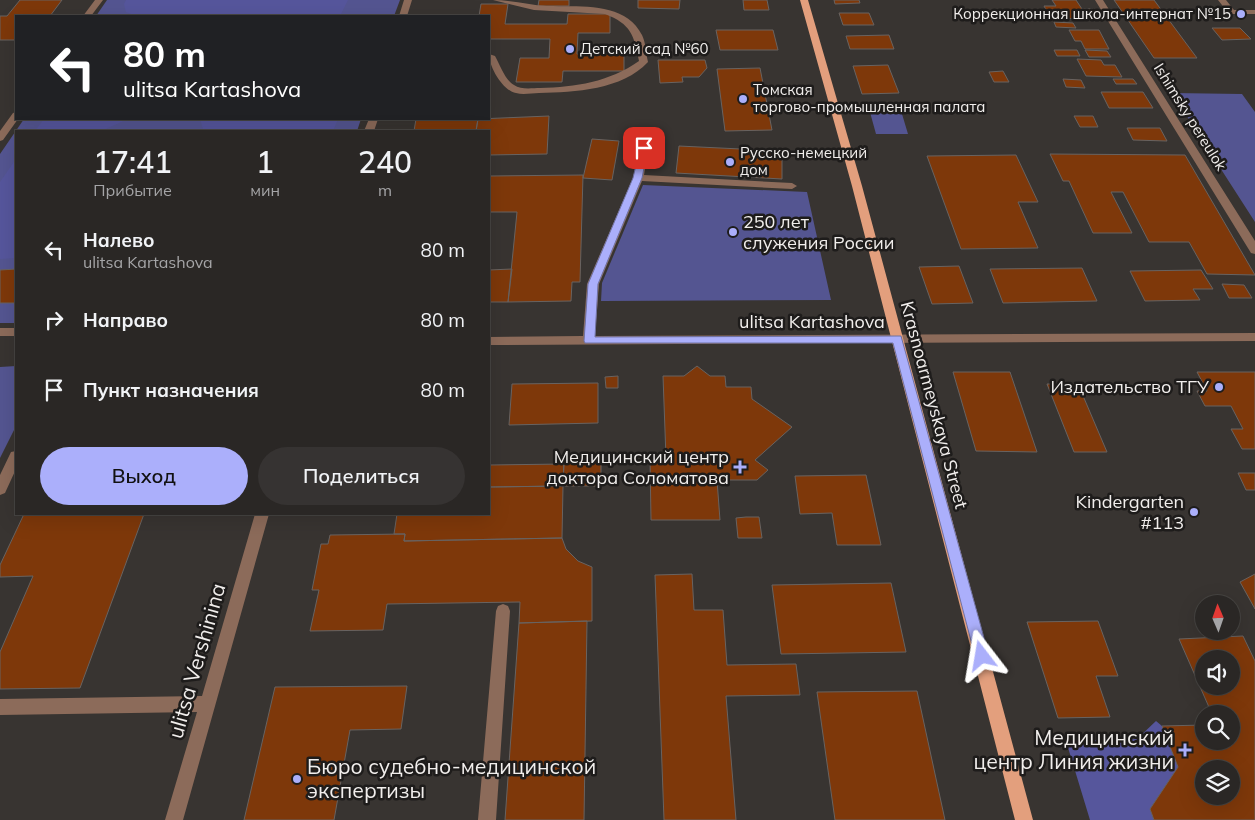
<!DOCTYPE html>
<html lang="ru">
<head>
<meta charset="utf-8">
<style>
	:root { --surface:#2a2725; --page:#363332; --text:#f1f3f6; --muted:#a5a5a7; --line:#464442; --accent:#abaffb }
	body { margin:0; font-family:Mulish,sans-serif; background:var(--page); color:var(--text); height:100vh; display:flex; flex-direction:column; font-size:19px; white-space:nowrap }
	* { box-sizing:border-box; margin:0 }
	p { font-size:16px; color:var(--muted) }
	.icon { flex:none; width:28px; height:28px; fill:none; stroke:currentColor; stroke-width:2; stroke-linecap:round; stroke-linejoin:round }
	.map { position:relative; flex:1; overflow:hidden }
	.drawer { position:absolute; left:15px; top:130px; width:475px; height:385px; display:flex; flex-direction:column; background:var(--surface); border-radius:0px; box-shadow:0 5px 20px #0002,0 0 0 1px var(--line) }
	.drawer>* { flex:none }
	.banner { position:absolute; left:15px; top:15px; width:475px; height:105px; border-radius:0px; box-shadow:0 5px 20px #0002,0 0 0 1px var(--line); background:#202124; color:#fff; overflow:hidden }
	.needle { width:32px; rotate:358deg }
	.controls { position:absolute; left:1195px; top:595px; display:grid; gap:10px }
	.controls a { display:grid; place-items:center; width:45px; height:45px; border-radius:50%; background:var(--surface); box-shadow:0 5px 20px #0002,0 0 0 1px var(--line); font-size:25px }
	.pin { position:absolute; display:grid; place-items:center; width:42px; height:42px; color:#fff; margin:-21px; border-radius:10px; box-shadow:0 2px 8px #0006 }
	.me { position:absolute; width:55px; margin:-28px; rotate:346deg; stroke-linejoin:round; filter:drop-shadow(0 0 4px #0008) }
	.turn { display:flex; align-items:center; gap:18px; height:105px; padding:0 25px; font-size:22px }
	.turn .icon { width:65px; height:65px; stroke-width:2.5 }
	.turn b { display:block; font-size:35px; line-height:42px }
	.eta { display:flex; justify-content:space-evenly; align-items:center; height:85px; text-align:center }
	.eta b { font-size:30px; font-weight:600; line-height:35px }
	.button { display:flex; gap:10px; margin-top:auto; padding:10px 25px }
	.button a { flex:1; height:58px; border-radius:30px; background:var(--accent); color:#111; font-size:20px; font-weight:600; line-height:58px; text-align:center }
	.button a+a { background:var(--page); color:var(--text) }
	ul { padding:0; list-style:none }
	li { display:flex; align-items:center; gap:15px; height:70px; padding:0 25px }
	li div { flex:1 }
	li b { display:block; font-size:19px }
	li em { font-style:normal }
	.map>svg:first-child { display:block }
	.green { fill:#545591 }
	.forest { fill:#56569c }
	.building { fill:#7e380a; stroke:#686361; fill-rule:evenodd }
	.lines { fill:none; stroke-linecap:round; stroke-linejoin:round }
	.minor { fill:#8c6b5a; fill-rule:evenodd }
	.major { fill:#e39f7d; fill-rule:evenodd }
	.route { fill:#abaffb; stroke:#6f72a3 }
	.poi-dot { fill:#abaffb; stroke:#1e1c1b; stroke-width:2 }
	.labels { text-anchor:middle; stroke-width:5; stroke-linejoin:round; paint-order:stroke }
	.far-poi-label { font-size:15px; fill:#f1eeec; stroke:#1e1c1b; text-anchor:start }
	.far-street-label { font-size:15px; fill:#f1eeec; stroke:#1e1c1b }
	.poi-label { font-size:18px; fill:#f1eeec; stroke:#1e1c1b; text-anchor:end }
	.street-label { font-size:18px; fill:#f1eeec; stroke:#1e1c1b }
	.near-street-label { font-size:21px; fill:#f1eeec; stroke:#1e1c1b }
	.near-poi-label { font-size:21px; fill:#f1eeec; stroke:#1e1c1b; text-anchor:end }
</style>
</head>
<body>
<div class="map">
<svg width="1255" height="820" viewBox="0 0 1255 820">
	<rect width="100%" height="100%" fill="#383431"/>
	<path class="green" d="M107 0H400L394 16H96Z
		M1172 93 1242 94 1255 112V222Z
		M899 104 908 134H876L868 105Z
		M24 119H361L357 131H16V323H0V154Z
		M643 185 807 192 831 300 601 301 602 283Z
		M16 366V426L0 458V367Z"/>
	<path class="forest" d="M126 0H348L340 16H137L126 12 124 4Z
		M44 119H128L101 131H35Z
		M200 119H338L333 131H200L203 129Z
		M16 159V258L0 259V182Z
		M1156 721 1162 726 1178 767 1150 809 1154 820H1090L1066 741 1137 739Z"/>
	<path class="building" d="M20 0H62L50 16H16V40H0V16H7Z
		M539 0H569V6H538Z
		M638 0H680L679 9 638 8Z
		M743 0H767L769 10H744Z
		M834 0H859L860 3 835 4Z
		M1052 0H1076L1082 9H1093L1099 18 1051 19 1044 6H1056Z
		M1114 0H1154L1197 58H1154Z
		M481 4H508L505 24H567L568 14H610V33H578L577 54 624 53V71H563L562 82H516L520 58H549L550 39H489V16H479Z
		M839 13H869L874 25H843Z
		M1054 22 1073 23 1076 28 1056 27Z
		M1212 28H1240L1251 39 1222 40Z
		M716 30H773L778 50H720Z
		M1069 30H1099L1109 49H1085L1081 41H1075Z
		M889 35 894 49H850L846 36Z
		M1054 50H1077L1080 56H1057Z
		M1085 50 1107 51 1111 57H1089Z
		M1077 59 1101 60 1104 65H1115L1122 77 1086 76Z
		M658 60H705L707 68 699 77H682L683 82 660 83Z
		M888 65 899 93 862 94 853 66Z
		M760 68 772 130 725 131 717 69Z
		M1003 71 1009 82H994L989 72Z
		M1063 79 1081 80 1085 88 1066 87Z
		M1113 79H1133L1137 84H1116Z
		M1101 92H1143L1153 108H1109Z
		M549 116 547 154 489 155V131H476L478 119Z
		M1074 116H1093L1098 127H1080Z
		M416 119H478L476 131H414Z
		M1127 128H1160L1167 141 1133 140Z
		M592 139 619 141 612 180 583 178Z
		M679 146 782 151V179L676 173Z
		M1050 154 1185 155 1255 275 1207 274 1189 242H1149L1123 192H1111L1132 233H1093L1069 181H1063Z
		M1016 155 1038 202H1018L1038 248 961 249 927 156Z
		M583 175 580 282H572L571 301 508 302 517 212H489V176Z
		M959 266 973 303 932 304 919 267Z
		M1082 268 1097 301 1003 303 990 269Z
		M16 269V303H0V270Z
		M512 269 508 302H489V270Z
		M1201 270 1213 289H1193L1200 300 1145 301 1130 271Z
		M1222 284 1244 285 1252 298H1229Z
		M697 366 710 376H725L726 387H751L752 399 792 427 755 460 768 470 757 480H717L720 520H651L650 458H666L663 376H684Z
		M953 372H1010L1037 452 976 451Z
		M1197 372H1255V449H1242L1231 429H1243L1231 406H1205L1197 391H1207Z
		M618 376V388H606L605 377Z
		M598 383V423L509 425 512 384Z
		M1047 384H1078L1107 452H1074Z
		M601 457V486H563L564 458Z
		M564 464 563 486 489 487V465Z
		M1238 473H1255V490H1246Z
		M866 475 881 545H837L832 513 800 514 795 476Z
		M563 486 562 538 404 541 405 534H394L397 514H489V487Z
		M24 514H144L80 688 0 689V652L33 576 0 577V565Z
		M746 517H759L762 538H738L736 518Z
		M405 534 404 541 562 538 566 549 578 561 592 567V621L519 623 520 602 387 604 383 630 310 631 319 590H312L321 544H328L330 535Z
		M692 574 694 610H723L727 665 796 664 800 695 726 696 736 820H664L655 575Z
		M1255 574V609L1240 582Z
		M891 583 906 652 781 654 772 585Z
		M587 621 584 820H505L519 623Z
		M1098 621 1118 676H1096L1110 717 1058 718 1027 622Z
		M1243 636 1255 661V820H1154L1150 809 1178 767 1162 726 1204 725V741H1231V714H1212L1179 639ZM1204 659H1231V686H1204ZM1204 769H1231V796H1204Z
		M407 686 401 729 350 730 334 820H244L275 687Z
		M917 691 945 820H835L817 692Z"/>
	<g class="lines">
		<path class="minor" d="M95 0H103L91 16H83Z
			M404 0H412L407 16H399Z
			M493 0C512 0 529 5 547 6 579 7 625 1 642 35 646 43 646 54 648 62 622 90 575 92 539 93 532 93 523 95 516 93 503 91 489 67 489 54L495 56C500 65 505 80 514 85 521 90 532 88 540 88 576 87 609 82 639 61 634 35 631 24 605 14L534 10Z
			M1095 0H1103L1255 241V254L1251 253Z
			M1218 0H1226L1234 10H1255V14H1229Z
			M16 112V119H18L3 140 0 141V131L13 113Z
			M369 119H378L374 131H364Z
			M644 145 649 148 644 175 792 183 797 186 792 189 642 181 599 284 595 336 1255 333V341L489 345V337L583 336 587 284 633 178 639 148Z
			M0 328H16V336H0Z
			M16 451V469L5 493 0 495V475L11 452Z
			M255 514H269L183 820H165L197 712 0 715V699L202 696Z
			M503 604 508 606 510 611 496 820H478L496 611 498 606Z"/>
		<path class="major" d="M800 0H808L862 186 1033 820H1015L852 186Z"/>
	</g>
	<path class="route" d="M644 145 648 148 642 178 598 284 595 337 901 336 989 656 987 661 982 663 977 661 975 656 893 343H585L584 341 588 284 633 178 640 148Z"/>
	<g class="poi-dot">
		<circle cx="1241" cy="14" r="5"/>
		<circle cx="570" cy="49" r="5"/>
		<circle cx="743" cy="99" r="5"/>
		<circle cx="730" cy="162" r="5"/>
		<circle cx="733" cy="232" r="5"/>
		<circle cx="1219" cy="387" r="5"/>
		<path d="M737.5 459.5h5v5h5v5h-5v5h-5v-5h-5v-5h5z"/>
		<circle cx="1194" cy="512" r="5"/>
		<path d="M1182.5 742.5h5v5h5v5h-5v5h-5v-5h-5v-5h5z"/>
		<circle cx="297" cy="779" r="5"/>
	</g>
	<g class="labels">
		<g class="far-poi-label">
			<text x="1231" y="19" text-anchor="end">Коррекционная школа-интернат №15</text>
			<text x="580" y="54">Детский сад №60</text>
			<text x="753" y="95">Томская<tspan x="753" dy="17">торгово-промышленная палата</tspan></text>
			<text x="740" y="158">Русско-немецкий<tspan x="740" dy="17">дом</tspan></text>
		</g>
		<g class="far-street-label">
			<text transform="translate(1190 117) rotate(58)" y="5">Ishimsky pereulok</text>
		</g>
		<g class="poi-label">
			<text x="743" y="228" text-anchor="start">250 лет<tspan x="743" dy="21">служения России</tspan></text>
			<text x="1209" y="393">Издательство ТГУ</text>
			<text x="729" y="463">Медицинский центр<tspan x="729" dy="21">доктора Соломатова</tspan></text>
			<text x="1184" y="508">Kindergarten<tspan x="1184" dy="21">#113</tspan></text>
		</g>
		<g class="street-label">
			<text x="812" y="328">ulitsa Kartashova</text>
			<text transform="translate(934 405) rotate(75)" y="6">Krasnoarmeyskaya Street</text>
		</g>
		<g class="near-street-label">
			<text transform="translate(197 661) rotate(-74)" y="7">ulitsa Vershinina</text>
		</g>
		<g class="near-poi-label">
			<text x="1174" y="745">Медицинский<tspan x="1174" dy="24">центр Линия жизни</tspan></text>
			<text x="307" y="774" text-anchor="start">Бюро судебно-медицинской<tspan x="307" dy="24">экспертизы</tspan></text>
		</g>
	</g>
</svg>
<div class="controls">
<a><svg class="needle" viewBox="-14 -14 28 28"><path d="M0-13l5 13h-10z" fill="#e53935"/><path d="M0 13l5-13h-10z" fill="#a5a5a7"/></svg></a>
<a><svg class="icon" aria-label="sound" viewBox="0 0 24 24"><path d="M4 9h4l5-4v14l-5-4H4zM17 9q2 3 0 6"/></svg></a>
<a><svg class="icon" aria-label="search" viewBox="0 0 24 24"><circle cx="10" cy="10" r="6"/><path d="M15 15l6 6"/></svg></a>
<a><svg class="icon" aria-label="layers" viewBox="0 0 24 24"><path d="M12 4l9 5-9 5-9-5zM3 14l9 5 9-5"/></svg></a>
</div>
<div class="pin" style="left:644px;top:148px;background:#d93025"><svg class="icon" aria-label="arrive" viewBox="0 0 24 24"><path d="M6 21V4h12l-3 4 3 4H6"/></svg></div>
<svg class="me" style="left:982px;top:656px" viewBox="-20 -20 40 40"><path d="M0-17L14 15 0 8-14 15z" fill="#abaffb" stroke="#fff" stroke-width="4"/></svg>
<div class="banner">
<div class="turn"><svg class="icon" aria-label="left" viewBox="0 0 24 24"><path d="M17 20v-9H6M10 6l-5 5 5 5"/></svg><div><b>80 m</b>ulitsa Kartashova</div></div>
</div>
<section class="drawer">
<div class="eta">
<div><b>17:41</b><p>Прибытие</p></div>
<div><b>1</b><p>мин</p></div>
<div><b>240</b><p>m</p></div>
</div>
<ul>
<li><svg class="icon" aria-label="left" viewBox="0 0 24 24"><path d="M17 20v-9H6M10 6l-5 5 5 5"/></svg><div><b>Налево</b><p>ulitsa Kartashova</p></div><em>80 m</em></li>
<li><svg class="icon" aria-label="right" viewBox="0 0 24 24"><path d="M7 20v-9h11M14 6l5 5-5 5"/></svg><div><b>Направо</b></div><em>80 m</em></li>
<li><svg class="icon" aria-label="arrive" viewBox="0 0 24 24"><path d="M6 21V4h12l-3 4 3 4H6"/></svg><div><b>Пункт назначения</b></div><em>80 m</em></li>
</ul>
<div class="button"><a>Выход</a><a>Поделиться</a></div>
</section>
</div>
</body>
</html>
